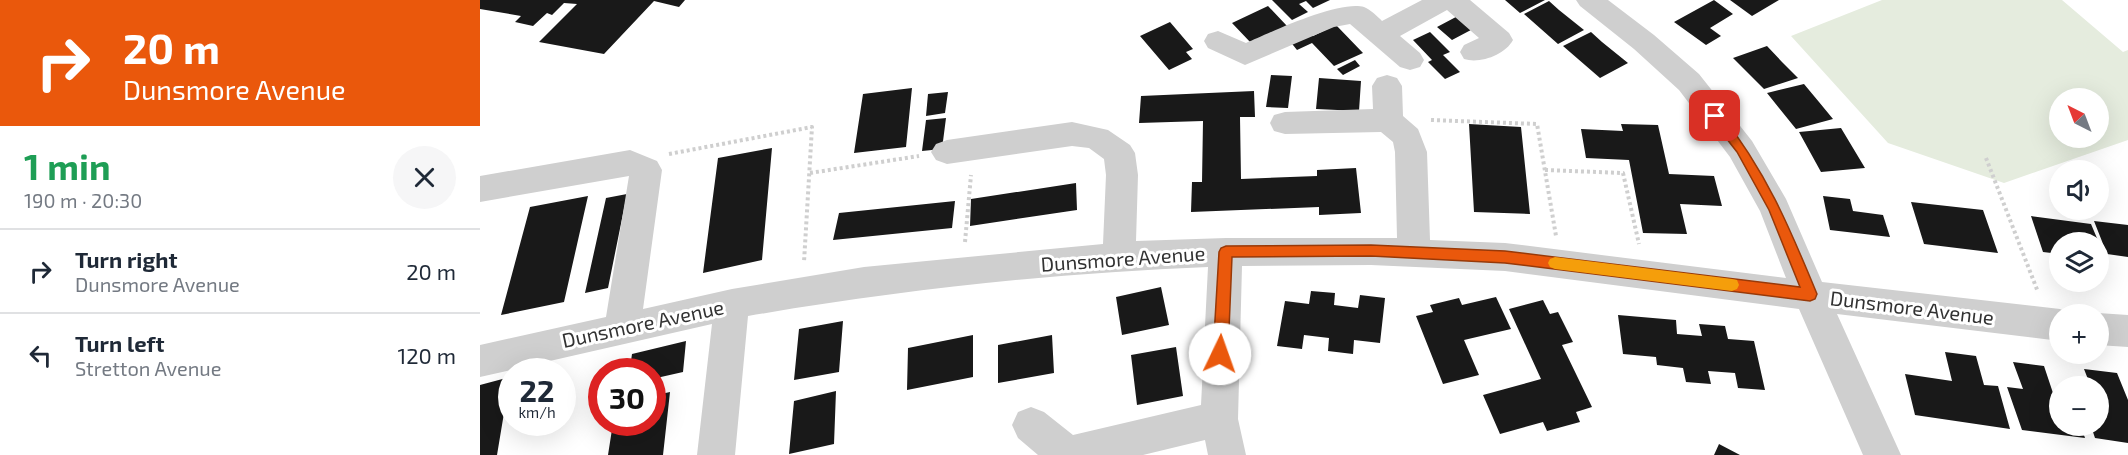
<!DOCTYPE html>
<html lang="en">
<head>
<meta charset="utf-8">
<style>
	:root { --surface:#fff; --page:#f6f6f7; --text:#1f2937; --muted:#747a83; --line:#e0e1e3 }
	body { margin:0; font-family:"Exo 2",sans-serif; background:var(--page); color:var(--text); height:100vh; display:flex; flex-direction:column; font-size:22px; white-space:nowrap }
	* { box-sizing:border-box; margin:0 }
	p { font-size:20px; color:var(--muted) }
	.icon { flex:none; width:33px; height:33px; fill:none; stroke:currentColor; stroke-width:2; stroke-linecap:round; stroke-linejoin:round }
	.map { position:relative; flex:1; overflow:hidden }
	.drawer { display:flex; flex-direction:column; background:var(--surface); width:480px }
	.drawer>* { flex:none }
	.guide { background:#ea580c; color:#fff; overflow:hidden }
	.needle { width:39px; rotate:318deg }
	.fabs { position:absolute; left:1569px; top:88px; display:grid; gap:12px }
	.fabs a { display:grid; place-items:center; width:60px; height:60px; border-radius:50%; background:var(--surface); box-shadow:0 6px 24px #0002; font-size:30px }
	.speed { position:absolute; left:18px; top:358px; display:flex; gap:12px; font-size:30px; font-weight:700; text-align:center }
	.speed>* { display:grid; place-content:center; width:78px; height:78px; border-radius:50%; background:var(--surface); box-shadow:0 6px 24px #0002; line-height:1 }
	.speed small { font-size:15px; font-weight:400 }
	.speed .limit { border:9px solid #d22; background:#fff; color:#111 }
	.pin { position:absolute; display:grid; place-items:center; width:51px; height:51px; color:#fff; margin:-26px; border-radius:12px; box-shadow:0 3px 9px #0006 }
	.me { position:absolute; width:66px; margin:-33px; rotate:3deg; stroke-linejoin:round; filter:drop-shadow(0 0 4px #0008) }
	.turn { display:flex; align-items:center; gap:21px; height:126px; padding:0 24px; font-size:27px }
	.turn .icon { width:78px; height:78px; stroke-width:2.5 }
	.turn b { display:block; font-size:42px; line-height:51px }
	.round { display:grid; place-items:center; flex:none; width:63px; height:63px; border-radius:32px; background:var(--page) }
	.summary { display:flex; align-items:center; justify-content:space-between; height:102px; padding:0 24px }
	h1 { font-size:36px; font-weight:700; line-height:45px; color:#1e9e55 }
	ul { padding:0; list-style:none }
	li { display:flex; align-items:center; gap:18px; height:84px; padding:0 24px; border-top:2px solid var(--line) }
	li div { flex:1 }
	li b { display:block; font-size:22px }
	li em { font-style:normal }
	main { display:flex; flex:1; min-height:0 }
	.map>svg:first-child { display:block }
	.green { fill:#e5ecde; fill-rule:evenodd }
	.building { fill:#191919 }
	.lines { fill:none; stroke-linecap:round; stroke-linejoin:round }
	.path { stroke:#cfcfcf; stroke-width:4; stroke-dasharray:3 3; stroke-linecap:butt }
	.minor { fill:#cfcfcf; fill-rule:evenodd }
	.route { fill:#ea580c; stroke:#983908; stroke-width:1.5 }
	.slow { fill:#f59e0b }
	.labels { text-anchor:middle; stroke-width:6; stroke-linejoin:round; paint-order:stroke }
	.street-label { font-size:20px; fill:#323232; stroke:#fff }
</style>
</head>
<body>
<main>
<section class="drawer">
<div class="guide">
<div class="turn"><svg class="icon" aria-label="right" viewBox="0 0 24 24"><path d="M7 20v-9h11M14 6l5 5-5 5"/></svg><div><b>20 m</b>Dunsmore Avenue</div></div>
</div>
<div class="summary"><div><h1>1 min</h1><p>190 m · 20:30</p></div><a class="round"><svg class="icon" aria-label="close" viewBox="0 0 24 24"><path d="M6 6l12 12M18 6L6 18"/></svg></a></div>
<ul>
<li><svg class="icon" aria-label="right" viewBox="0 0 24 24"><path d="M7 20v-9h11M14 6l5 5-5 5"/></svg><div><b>Turn right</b><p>Dunsmore Avenue</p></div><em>20 m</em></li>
<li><svg class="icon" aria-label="left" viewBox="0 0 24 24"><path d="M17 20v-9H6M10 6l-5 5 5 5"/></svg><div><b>Turn left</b><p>Stretton Avenue</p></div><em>120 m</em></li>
</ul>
</section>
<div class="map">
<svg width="1648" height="455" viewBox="0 0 1648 455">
	<rect width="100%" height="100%" fill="#fff"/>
	<path class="green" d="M1402 0H1582L1643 52 1648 50V140L1524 183 1408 143 1311 36ZM1580 99H1618V138H1580Z"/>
	<path class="building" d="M0 0H205L199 7 174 1 124 54 59 42 97 4 84 3 72 15 67 13 53 26 35 22 41 16 0 9Z
		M792 0H850L833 8 826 1 819 4 828 12 812 20Z
		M1025 0H1065L1040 13Z
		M1234 0 1253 14 1230 28 1241 36 1226 45 1194 22Z
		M1250 0H1299L1272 16Z
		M1069 1 1079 10 1104 30 1078 44 1044 14Z
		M788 6 807 26 771 43 752 23Z
		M991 9 1006 22 972 40 957 27Z
		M690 22 713 49 706 52 712 59 689 70 660 36Z
		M856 25 883 53 854 66 832 43 817 50 809 40 828 32 833 36Z
		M950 32 970 52 963 55 980 72 965 79 948 62 952 60 933 40Z
		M1111 32 1122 42 1148 63 1120 78 1083 46Z
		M1287 46 1302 62 1318 78 1284 89 1253 58Z
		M875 60 880 66 863 75 857 69Z
		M791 75 812 76 808 108 786 107Z
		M839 78 881 81 879 111 836 109Z
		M1324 84 1339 102 1353 119 1316 129 1287 93Z
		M432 88 426 147 374 153 383 94Z
		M774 91 775 117H760L761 179 837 176V170L876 168 881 213 839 215V207L711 212 712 182H722L723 121 659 123 661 96Z
		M468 92 465 113 446 116 448 94Z
		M466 118 462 149 442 151 446 120Z
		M989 124 1041 127 1050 214 994 212Z
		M1141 124 1178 125 1189 174 1234 176 1242 206 1200 204 1207 234 1163 233 1149 160 1106 158 1101 129 1143 131Z
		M1361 128 1385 168 1341 172 1319 132Z
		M292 148 282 260 223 273 238 158Z
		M596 183 597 210 490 226 491 199Z
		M147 194 128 288 105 293 126 198Z
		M108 196 84 302 21 315 50 207Z
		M1343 196 1370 199 1373 211 1403 215 1410 237 1350 230Z
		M475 201 472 228 353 240 359 213Z
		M1431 202 1503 210 1518 253 1444 244Z
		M1551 216 1611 224 1619 243H1580V254L1563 252Z
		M1614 221 1648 225V257L1627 254Z
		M681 287 689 325 642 335 636 297Z
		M831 291 855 293 854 305 878 308 880 295 905 298 900 343 874 340 873 354 848 351 849 338 824 335 822 349 797 346 805 301 829 304Z
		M1016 297 1031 329 984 340 999 375 963 384 936 316 953 312 950 305 979 298 982 305Z
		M1063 300 1070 314 1078 312 1093 342 1082 345 1112 407 1096 412 1100 422 1067 431 1063 422 1020 434 1003 395 1061 379 1029 309Z
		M1138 315 1196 320 1197 334 1222 336 1219 324 1245 326 1248 339 1274 341 1285 390 1258 388 1255 373 1228 371 1231 384 1206 382 1203 368 1177 365 1176 357 1143 354Z
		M363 321 359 372 314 380 319 329Z
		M493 335V377L427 390 428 348Z
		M572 335 574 373 518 383V345Z
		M206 341 203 372 172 379V372H141L142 370 150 368 152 354Z
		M696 347 703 396 657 405 651 355Z
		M1465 352 1496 356 1504 385 1518 386 1530 429 1435 415 1425 374 1472 381Z
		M1533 362 1564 366 1573 393 1580 394V426H1601L1605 438 1542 430 1527 387 1543 389Z
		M1604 369 1637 373 1648 400V443L1615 438 1611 426H1618V387H1611Z
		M30 377 17 455H0V385Z
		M356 391 354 444 309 454 314 401Z
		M190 392 183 455H128L133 423H172V396Z
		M1239 444 1260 455H1234Z"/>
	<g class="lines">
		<path class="path" d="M951 120 1057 124 1076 236
			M189 154 332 127 324 262
			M1506 158 1558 292
			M1065 170 1143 173 1159 244
			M330 173 439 156
			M485 242 491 175"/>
		<path class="minor" d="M942 0H990L1029 33 1033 40C1025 55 1000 64 984 59L980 52 984 45 999 38 967 10 920 36 940 53 944 60 940 67 930 70 920 67 870 24 854 27 765 65 728 48 724 41 728 34 738 31 766 43C791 32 859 0 884 7 891 10 897 16 902 21Z
			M1096 0H1128L1174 35 1219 74 1272 141 1306 199 1342 282 1580 309 1593 315H1580V341L1357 314 1421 455H1383L1319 309 1025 271 891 265 762 266 758 419 766 455H728L725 440 663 455H558L538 438 532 425 538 412 551 407 564 412 593 435 721 405 728 267C574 273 420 290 268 316L255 455H217L232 324 0 377V345L126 317 149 176 0 202V176L150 150 177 161 182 170 163 309 252 289 384 267 623 244 626 175 624 159 609 148 592 146 467 164 456 160 451 152 456 144 467 140 592 122 628 130 650 145 655 153 658 175 656 241 746 238H917L915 152 913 142 901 132 805 134 794 131 790 123 794 115 805 112 893 109 892 86 897 78 907 75 917 78 922 86 923 116 938 129 947 152 950 240 1025 243 1306 278 1280 211 1250 157 1199 90 1154 49 1100 6Z
			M1618 313 1648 315V347L1618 345V315H1613Z"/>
	</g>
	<path class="route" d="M1235 111 1239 112C1286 171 1309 226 1337 294L1335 299 1330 301 1025 263 891 256 752 257 748 354 745 359 740 361 735 359 733 354 739 252 741 248 746 246 891 245 1025 251 1320 287 1289 210 1257 152 1229 116Z"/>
	<path class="slow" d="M1075 257 1252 279 1257 280 1259 285 1257 289 1252 291 1075 269 1070 267 1068 263 1070 259Z"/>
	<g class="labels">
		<g class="street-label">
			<text transform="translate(643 259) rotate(-4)" y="7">Dunsmore Avenue</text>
			<text transform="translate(1432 308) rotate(7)" y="7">Dunsmore Avenue</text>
			<text transform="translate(163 324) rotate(-12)" y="7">Dunsmore Avenue</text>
		</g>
	</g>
</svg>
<div class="fabs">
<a><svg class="needle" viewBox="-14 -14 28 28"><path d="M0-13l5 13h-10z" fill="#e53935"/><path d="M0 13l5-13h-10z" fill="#747a83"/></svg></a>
<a><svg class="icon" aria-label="sound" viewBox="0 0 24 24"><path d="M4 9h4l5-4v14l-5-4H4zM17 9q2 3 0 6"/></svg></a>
<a><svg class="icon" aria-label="layers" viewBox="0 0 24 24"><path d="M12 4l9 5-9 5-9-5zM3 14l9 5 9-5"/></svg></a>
<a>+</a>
<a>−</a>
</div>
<div class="speed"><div>22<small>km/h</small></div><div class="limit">30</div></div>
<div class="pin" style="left:1235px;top:116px;background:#d93025"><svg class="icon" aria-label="arrive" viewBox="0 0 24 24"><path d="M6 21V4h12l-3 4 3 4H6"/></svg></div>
<svg class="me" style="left:740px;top:354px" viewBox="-20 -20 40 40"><circle r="19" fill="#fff"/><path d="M0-13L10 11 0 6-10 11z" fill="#ea580c"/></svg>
</div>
</main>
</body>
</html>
